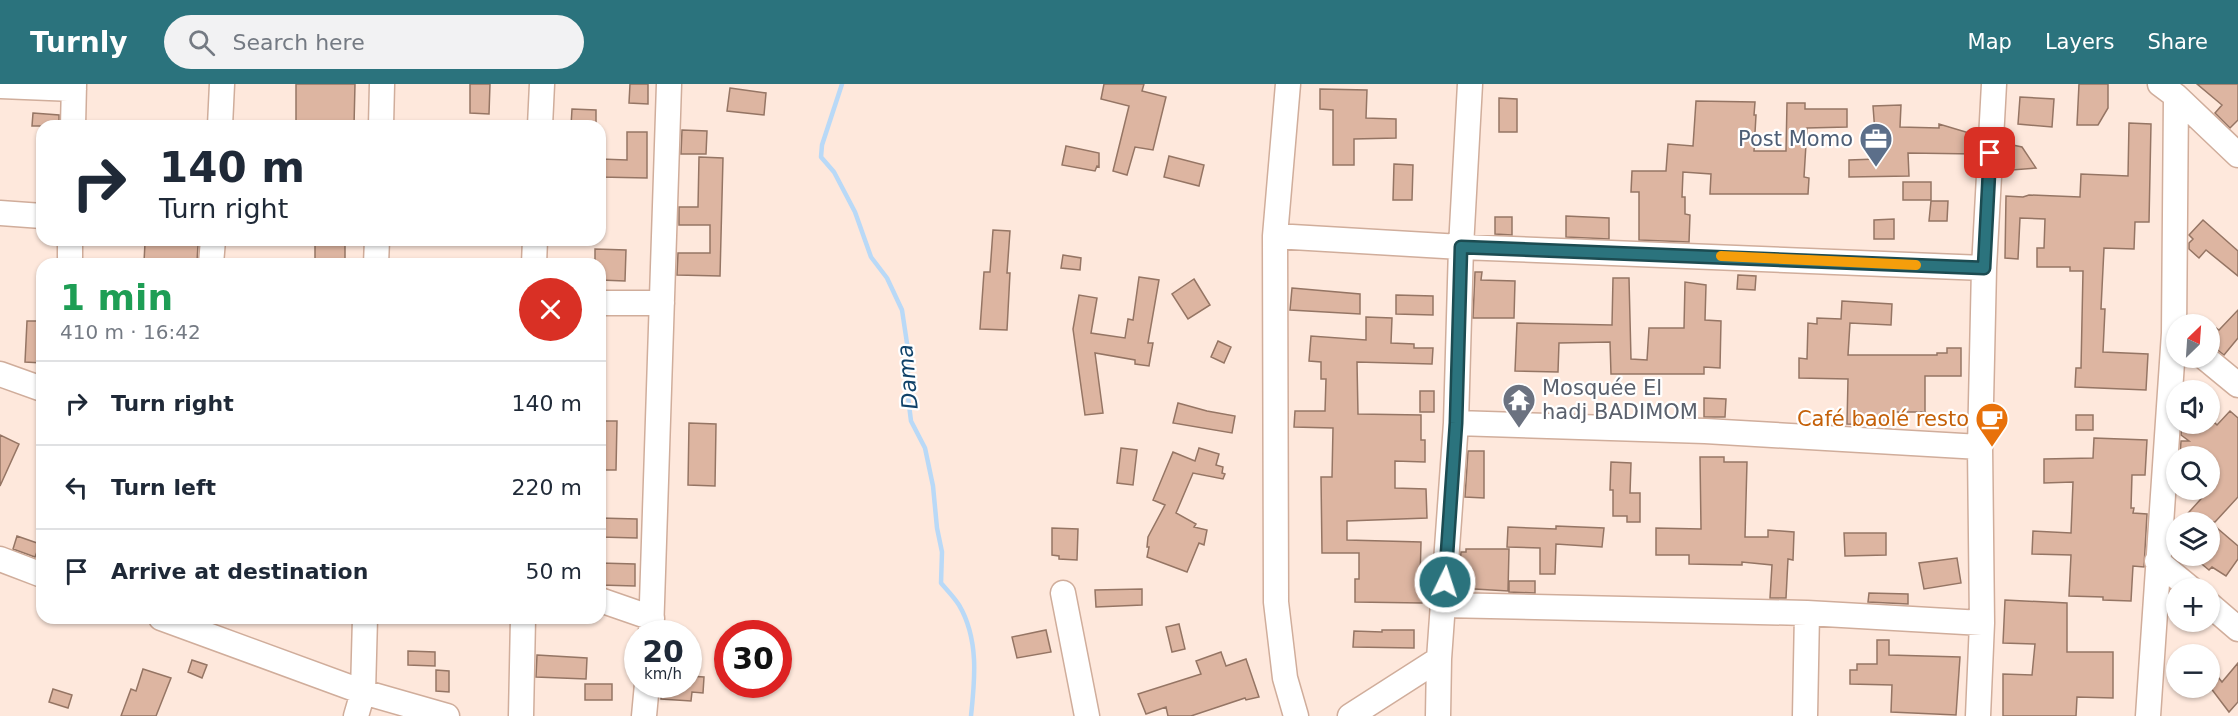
<!DOCTYPE html>
<html lang="en">
<head>
<meta charset="utf-8">
<style>
	:root { --surface:#fff; --page:#f2f2f3; --text:#1f2937; --muted:#747a83; --line:#e0e1e3; --accent:#2b737d }
	body { margin:0; font-family:"DejaVu Sans",sans-serif; background:var(--page); color:var(--text); height:100vh; display:flex; flex-direction:column; font-size:22px; white-space:nowrap }
	* { box-sizing:border-box; margin:0 }
	p { font-size:20px; color:var(--muted) }
	.icon { flex:none; width:33px; height:33px; fill:none; stroke:currentColor; stroke-width:2; stroke-linecap:round; stroke-linejoin:round }
	.map { position:relative; flex:1; overflow:hidden }
	.details { position:absolute; left:36px; top:174px; width:570px; height:366px; display:flex; flex-direction:column; background:var(--surface); border-radius:18px; box-shadow:0 2px 4px #0004 }
	.details>* { flex:none }
	.top-card { position:absolute; left:36px; top:36px; width:570px; height:126px; border-radius:18px; box-shadow:0 2px 4px #0004; background:#fff; color:var(--text); overflow:hidden }
	.needle { width:39px; rotate:25deg }
	.tools { position:absolute; left:2166px; top:230px; display:grid; gap:12px }
	.tools a { display:grid; place-items:center; width:54px; height:54px; border-radius:50%; background:var(--surface); box-shadow:0 2px 4px #0004; font-size:30px }
	.speed { position:absolute; left:624px; top:536px; display:flex; gap:12px; font-size:30px; font-weight:700; text-align:center }
	.speed>* { display:grid; place-content:center; width:78px; height:78px; border-radius:50%; background:var(--surface); box-shadow:0 2px 4px #0004; line-height:1 }
	.speed small { font-size:15px; font-weight:400 }
	.speed .limit { border:9px solid #d22; background:#fff; color:#111 }
	.pin { position:absolute; display:grid; place-items:center; width:51px; height:51px; color:#fff; margin:-26px; border-radius:12px; box-shadow:0 3px 9px #0006 }
	.me { position:absolute; width:66px; margin:-33px; rotate:4deg; stroke-linejoin:round; filter:drop-shadow(0 0 4px #0008) }
	.turn { display:flex; align-items:center; gap:21px; height:126px; padding:0 24px; font-size:27px }
	.turn .icon { width:78px; height:78px; stroke-width:2.5 }
	.turn b { display:block; font-size:42px; line-height:51px }
	.round { display:grid; place-items:center; flex:none; width:63px; height:63px; border-radius:32px; background:var(--page) }
	.overview { display:flex; align-items:center; justify-content:space-between; height:102px; padding:0 24px }
	h1 { font-size:36px; font-weight:800; line-height:45px; color:#1e9e55 }
	ul { padding:0; list-style:none }
	li { display:flex; align-items:center; gap:18px; height:84px; padding:0 24px; border-top:2px solid var(--line) }
	li div { flex:1 }
	li b { display:block; font-size:22px }
	li em { font-style:normal }
	header { display:flex; align-items:center; gap:36px; box-sizing:border-box; height:84px; padding:0 30px; background:var(--accent); color:#fff }
	header strong { font-size:28px }
	nav { display:flex; gap:33px; margin-inline-start:auto; font-size:21px }
	.search { width:420px; height:54px; background:var(--page); display:flex; align-items:center; gap:15px; box-sizing:border-box; padding:0 21px; border-radius:33px; color:var(--muted); font-size:22px }
	.map>svg:first-child { display:block }
	.lines { fill:none; stroke-linecap:round; stroke-linejoin:round }
	.stream { stroke:#b9d9f7; stroke-width:4.5 }
	.building { fill:#ddb5a1; stroke:#957564; stroke-width:1.5 }
	.minor-casing { stroke:#d0ad9b; stroke-width:27 }
	.minor { stroke:#fff; stroke-width:24 }
	.route-casing { stroke:#1c4b51; stroke-width:15 }
	.route { stroke:#2b737d; stroke-width:10 }
	.slow { stroke:#f59e0b; stroke-width:10 }
	.labels { text-anchor:middle; stroke-width:4.5; stroke-linejoin:round; paint-order:stroke }
	.service-label { font-size:21px; fill:#4e5e75; stroke:#fff; text-anchor:end }
	.worship-label { font-size:21px; fill:#5b616d; stroke:#fff; text-anchor:start }
	.food-label { font-size:21px; fill:#c56008; stroke:#fff; text-anchor:end }
	.water-label { font-size:22px; font-style:italic; fill:#104269; stroke:#fff }
</style>
</head>
<body>
<header>
<strong>Turnly</strong>
<div class="search"><svg class="icon" aria-label="search" viewBox="0 0 24 24"><circle cx="10" cy="10" r="6"/><path d="M15 15l6 6"/></svg>Search here</div>
<nav><a>Map</a><a>Layers</a><a>Share</a></nav>
</header>
<div class="map">
<svg width="2238" height="632" viewBox="0 0 2238 632">
	<rect width="100%" height="100%" fill="#fee8dc"/>
	<g class="lines">
		<path class="stream" d="M842 0 822 61 821 73 834 88 855 128 871 173 887 194 902 226 908 266V313L911 337 925 364 933 402 937 444 942 468 941 499C947 506 954 513 959 521 979 555 975 595 971 632"/>
	</g>
	<path class="building" d="M296 0H355L354 42H296Z
		M470 0H490L489 30 470 29Z
		M630 0H648V20L629 19Z
		M1104 0H1144L1142 7 1166 13 1153 66 1135 63 1127 91 1113 87 1129 22 1101 15Z
		M2079 0H2108V24L2098 41H2077Z
		M2197 0H2238V36L2230 44 2215 29 2222 21Z
		M730 4 766 9 764 31 727 27Z
		M1320 5 1367 6 1366 34 1396 35V54L1354 55V81H1333V26L1320 25Z
		M2020 13 2054 15 2052 43 2018 40Z
		M1499 14 1517 15V48H1499Z
		M1696 17 1755 18 1754 31H1756L1754 67H1786L1787 19H1805V25H1847V43L1807 44 1804 93 1809 94 1808 110H1710L1711 90 1683 88 1682 113H1685V130L1690 131 1689 158 1639 156V108H1631L1632 87H1666L1668 60 1693 62Z
		M1901 21 1900 43 1939 44V40L1976 51V70L1908 69 1909 92 1849 93V76L1877 75 1873 22Z
		M572 25 596 26V42H571Z
		M33 29 59 31V42H32Z
		M2129 39 2151 40 2149 138H2135L2134 165 2104 164 2101 225H2105L2103 268 2148 270 2146 306 2075 303 2076 284H2081L2083 187H2070V183H2037V164H2044L2045 135 2020 134 2018 175 2005 174 2006 112 2023 113 2029 111 2080 113 2081 90 2128 92Z
		M682 46 707 47 706 70H681Z
		M627 48H647V94L600 93 601 75 627 76Z
		M2008 60 2022 63 2036 84 2012 86Z
		M1066 62 1099 69V83L1097 82 1095 87 1062 81Z
		M1169 72 1204 81 1199 102 1164 93Z
		M699 73 723 74 720 192 677 191 678 169H710V141H679V123H698Z
		M1394 80 1413 81 1412 116H1393Z
		M1903 98H1931V116H1903Z
		M1931 117H1948L1947 137H1929Z
		M1566 132 1609 134V155L1566 153Z
		M1495 133H1512V151L1495 150Z
		M1894 135V155H1874V136Z
		M2203 136 2238 167V192L2206 166 2199 174 2189 165V159L2193 155 2189 151Z
		M993 146 1010 147 1007 189H1010L1007 246 980 245 984 188H990Z
		M145 159 198 161 197 177 144 178Z
		M315 159 345 160V180L315 179Z
		M595 165 626 166 625 197 600 196V180H595Z
		M1063 171 1081 174 1080 186 1061 184Z
		M1475 188H1482L1481 196 1515 197 1514 234H1473Z
		M1738 191 1756 192 1755 206 1737 205Z
		M1139 193 1159 196 1148 259H1153L1149 282 1135 280V276L1095 269 1103 329 1085 331 1073 245 1079 211 1097 214 1091 249 1125 254 1128 235 1133 236Z
		M1613 194H1629L1631 275 1647 276 1649 244H1684L1685 198 1706 201 1705 236 1721 237 1720 284 1704 283V290H1611L1610 258 1559 259 1558 288 1515 287 1517 239 1612 241Z
		M1194 195 1210 221 1188 235 1172 210Z
		M1292 204 1360 210V230L1290 226Z
		M1396 211 1433 212V231L1396 230Z
		M1842 217 1892 220 1891 241 1850 239 1848 271H1937V269H1947V264H1961V292H1925V328H1895V341L1847 340 1848 295 1799 294V274L1807 275 1808 239 1817 240V234L1841 235Z
		M2238 226V254L2224 271 2210 260V251L2216 244 2219 246Z
		M1366 233 1392 234 1391 259 1414 260V264H1433L1432 280 1357 278 1358 330 1421 331V356H1425V378L1395 377V404L1426 405 1427 434 1347 437V456L1421 458 1420 497H1423L1422 519 1355 518V495H1359V469H1322L1321 393H1332L1333 344 1294 343 1295 327H1325L1326 295H1321V278L1309 277 1311 252 1366 256Z
		M27 237H42V279L25 278Z
		M1218 257 1231 263 1224 279 1211 273Z
		M1420 307H1434V328H1420Z
		M1704 314 1726 315 1725 333H1704Z
		M1178 319 1207 327 1235 332 1232 349 1173 339Z
		M2230 327 2238 334V413L2215 438H2180L2210 405V372H2180L2181 357H2189L2181 351 2182 339H2215L2217 341Z
		M2076 331H2093V346H2076Z
		M600 337H617L616 386H600Z
		M689 339 716 340 715 402 688 401Z
		M0 351 19 360 0 402Z
		M2094 354 2147 356 2145 391H2132L2131 424H2134L2133 429 2147 430 2144 483 2133 482 2131 517 2103 516V513L2069 512 2071 471 2032 470 2033 447 2071 449 2073 398 2044 399V375L2093 374Z
		M1121 364 1137 366 1133 401 1117 399Z
		M1199 364 1219 370 1216 381 1223 383 1222 389 1225 390 1223 395 1193 389 1176 429 1196 440 1194 443 1207 446 1204 461 1199 459 1187 488 1147 473 1149 463H1147L1148 453 1165 421 1153 416 1173 368 1195 377Z
		M1468 367H1484V414L1465 413Z
		M1700 373H1724V378H1747L1745 453H1768V446L1794 448 1793 476 1788 475 1786 514H1770L1772 481 1742 478V481L1689 480V471H1656V444L1701 445Z
		M1611 378 1631 379 1630 409H1640V438H1627V432H1613V406H1610Z
		M600 434 637 435V454L600 453Z
		M2210 438 2238 462V475L2226 492 2212 483 2209 486 2191 471H2210Z
		M1556 442 1604 444 1602 463 1556 460 1555 490H1540V464L1507 463 1508 443 1556 445Z
		M1052 444 1078 445 1077 476 1059 475V472L1052 471Z
		M1844 449H1886V471L1845 472Z
		M17 452 40 460 35 473 13 465Z
		M1466 465H1509L1508 507 1458 504 1461 468H1466Z
		M1957 474 1961 499 1924 505 1919 479Z
		M600 479 635 480V502L600 501Z
		M1509 497H1535V509L1509 508Z
		M1142 505V521L1096 523 1095 506Z
		M1869 509 1908 510V520L1868 518Z
		M2005 516 2067 519V568H2113V614L2077 613 2076 632H2003V590L2032 591 2035 560 2003 559Z
		M1179 540 1185 565 1172 568 1166 543Z
		M1046 546 1051 568 1017 574 1012 553Z
		M1382 546H1414V564L1353 563 1354 547 1382 548Z
		M1877 556H1889V571L1960 573 1956 631 1891 628 1892 601 1850 600V586H1857V580H1877Z
		M408 567 435 568V582L408 581Z
		M1221 568 1226 582 1246 575 1259 613 1246 616 1245 614 1191 632H1168L1166 623 1146 630 1138 610 1201 590 1196 577Z
		M537 571 587 574 586 595 536 593Z
		M192 576 207 581 202 594 188 588Z
		M2238 579V618L2229 628 2210 603V583L2222 598Z
		M143 585 171 594 156 632H121L131 605 136 607Z
		M436 586 449 587V608L436 607Z
		M688 592 704 593 703 609 692 608 691 617 661 615 662 600H688Z
		M585 600H612V616H585Z
		M53 605 72 611 68 624 49 618Z"/>
	<g class="lines">
		<g class="minor-casing">
			<path id="minor" d="M1288 0 1275 152 1276 518 1285 594 1296 632
				M2160 0 2176 12 2238 71
				M0 2 74 5
				M73 42 74 0
				M220 42 222 0
				M381 42 382 0
				M540 42 542 0
				M0 129 42 132
				M1275 152 1461 163 1984 184
				M70 180V156
				M211 180 213 156
				M376 180 377 156
				M534 180 535 156
				M600 219H662
				M2204 273 2238 301
				M0 290 42 305
				M1456 339 1705 347 1980 363
				M0 475 42 491
				M2157 477 2190 504
				M1063 509 1087 632
				M600 516 652 534
				M1443 521 1807 529 1982 539
				M2210 521 2238 545
				M161 534 363 608 447 632
				M651 549 669 0
				M356 632 363 608 365 534
				M521 632 523 534
				M644 632 647 600
				M1350 632 1439 575
				M1438 632 1439 575 1456 339 1461 163 1470 0
				M1805 632 1807 529
				M1978 632 1982 539 1980 363 1984 184 1994 0
				M2148 632 2174 249 2176 12"/>
		</g>
		<use href="#minor" class="minor"/>
	</g>
	<g class="lines">
		<g class="route-casing">
			<path id="route" d="M1445 498 1456 339 1461 163 1984 184 1990 69"/>
		</g>
		<use href="#route" class="route"/>
		<path class="slow" d="M1721 172 1916 181"/>
	</g>
	<defs>
		<g id="office-pin" transform="scale(1.725)"><path d="M0 17L-7.5 6A9.5 9.5 0 1 1 7.5 6Z" fill="#5c6f8a" stroke="#fff"/><path d="M-6-3h4V-5.5h4V-3h4V5H-6ZM-1-4.5V-3h2v-1.5ZM-6 0V1H6V0Z" fill="#fff"/></g>
		<g id="temple-pin" transform="scale(1.725)"><path d="M0 17L-7.5 6A9.5 9.5 0 1 1 7.5 6Z" fill="#6b7280" stroke="#fff"/><path d="M0-6L5-2H3V0L6.5 2.5H4V6H1.5V3h-3V6H-4V2.5H-6.5L-3 0V-2H-5Z" fill="#fff"/></g>
		<g id="cafe-pin" transform="scale(1.725)"><path d="M0 17L-7.5 6A9.5 9.5 0 1 1 7.5 6Z" fill="#e8710a" stroke="#fff"/><path d="M-5.5-4.5H6V0H3Q3 3.5 0 3.5H-2.5Q-5.5 3.5-5.5 0ZM3-3.2v2h1.7v-2ZM-6 4.5H4V6H-6Z" fill="#fff"/></g>
	</defs>
	<g fill-rule="evenodd">
		<use href="#office-pin" x="1876" y="55"/>
		<use href="#temple-pin" x="1519" y="316"/>
		<use href="#cafe-pin" x="1992" y="335"/>
	</g>
	<g class="labels">
		<g class="service-label">
			<text x="1853" y="62">Post Momo</text>
		</g>
		<g class="worship-label">
			<text x="1542" y="311">Mosquée El<tspan x="1542" dy="24">hadj BADIMOM</tspan></text>
		</g>
		<g class="food-label">
			<text x="1969" y="342">Café baolé resto</text>
		</g>
		<g class="water-label">
			<text transform="translate(907 293) rotate(-95)" y="8">Dama</text>
		</g>
	</g>
</svg>
<div class="tools">
<a><svg class="needle" viewBox="-14 -14 28 28"><path d="M0-13l5 13h-10z" fill="#e53935"/><path d="M0 13l5-13h-10z" fill="#747a83"/></svg></a>
<a><svg class="icon" aria-label="sound" viewBox="0 0 24 24"><path d="M4 9h4l5-4v14l-5-4H4zM17 9q2 3 0 6"/></svg></a>
<a><svg class="icon" aria-label="search" viewBox="0 0 24 24"><circle cx="10" cy="10" r="6"/><path d="M15 15l6 6"/></svg></a>
<a><svg class="icon" aria-label="layers" viewBox="0 0 24 24"><path d="M12 4l9 5-9 5-9-5zM3 14l9 5 9-5"/></svg></a>
<a>+</a>
<a>−</a>
</div>
<div class="speed"><div>20<small>km/h</small></div><div class="limit">30</div></div>
<div class="pin" style="left:1990px;top:69px;background:#d93025"><svg class="icon" aria-label="arrive" viewBox="0 0 24 24"><path d="M6 21V4h12l-3 4 3 4H6"/></svg></div>
<svg class="me" style="left:1445px;top:498px" viewBox="-20 -20 40 40"><circle r="17" fill="#2b737d" stroke="#fff" stroke-width="3"/><path d="M0-11L8 9 0 5-8 9z" fill="#fff"/></svg>
<div class="top-card">
<div class="turn"><svg class="icon" aria-label="right" viewBox="0 0 24 24"><path d="M7 20v-9h11M14 6l5 5-5 5"/></svg><div><b>140 m</b>Turn right</div></div>
</div>
<section class="details">
<div class="overview"><div><h1>1 min</h1><p>410 m · 16:42</p></div><a class="round" style="background:#d93025;color:#fff"><svg class="icon" aria-label="close" viewBox="0 0 24 24"><path d="M6 6l12 12M18 6L6 18"/></svg></a></div>
<ul>
<li><svg class="icon" aria-label="right" viewBox="0 0 24 24"><path d="M7 20v-9h11M14 6l5 5-5 5"/></svg><div><b>Turn right</b></div><em>140 m</em></li>
<li><svg class="icon" aria-label="left" viewBox="0 0 24 24"><path d="M17 20v-9H6M10 6l-5 5 5 5"/></svg><div><b>Turn left</b></div><em>220 m</em></li>
<li><svg class="icon" aria-label="arrive" viewBox="0 0 24 24"><path d="M6 21V4h12l-3 4 3 4H6"/></svg><div><b>Arrive at destination</b></div><em>50 m</em></li>
</ul>
</section>
</div>
</body>
</html>
